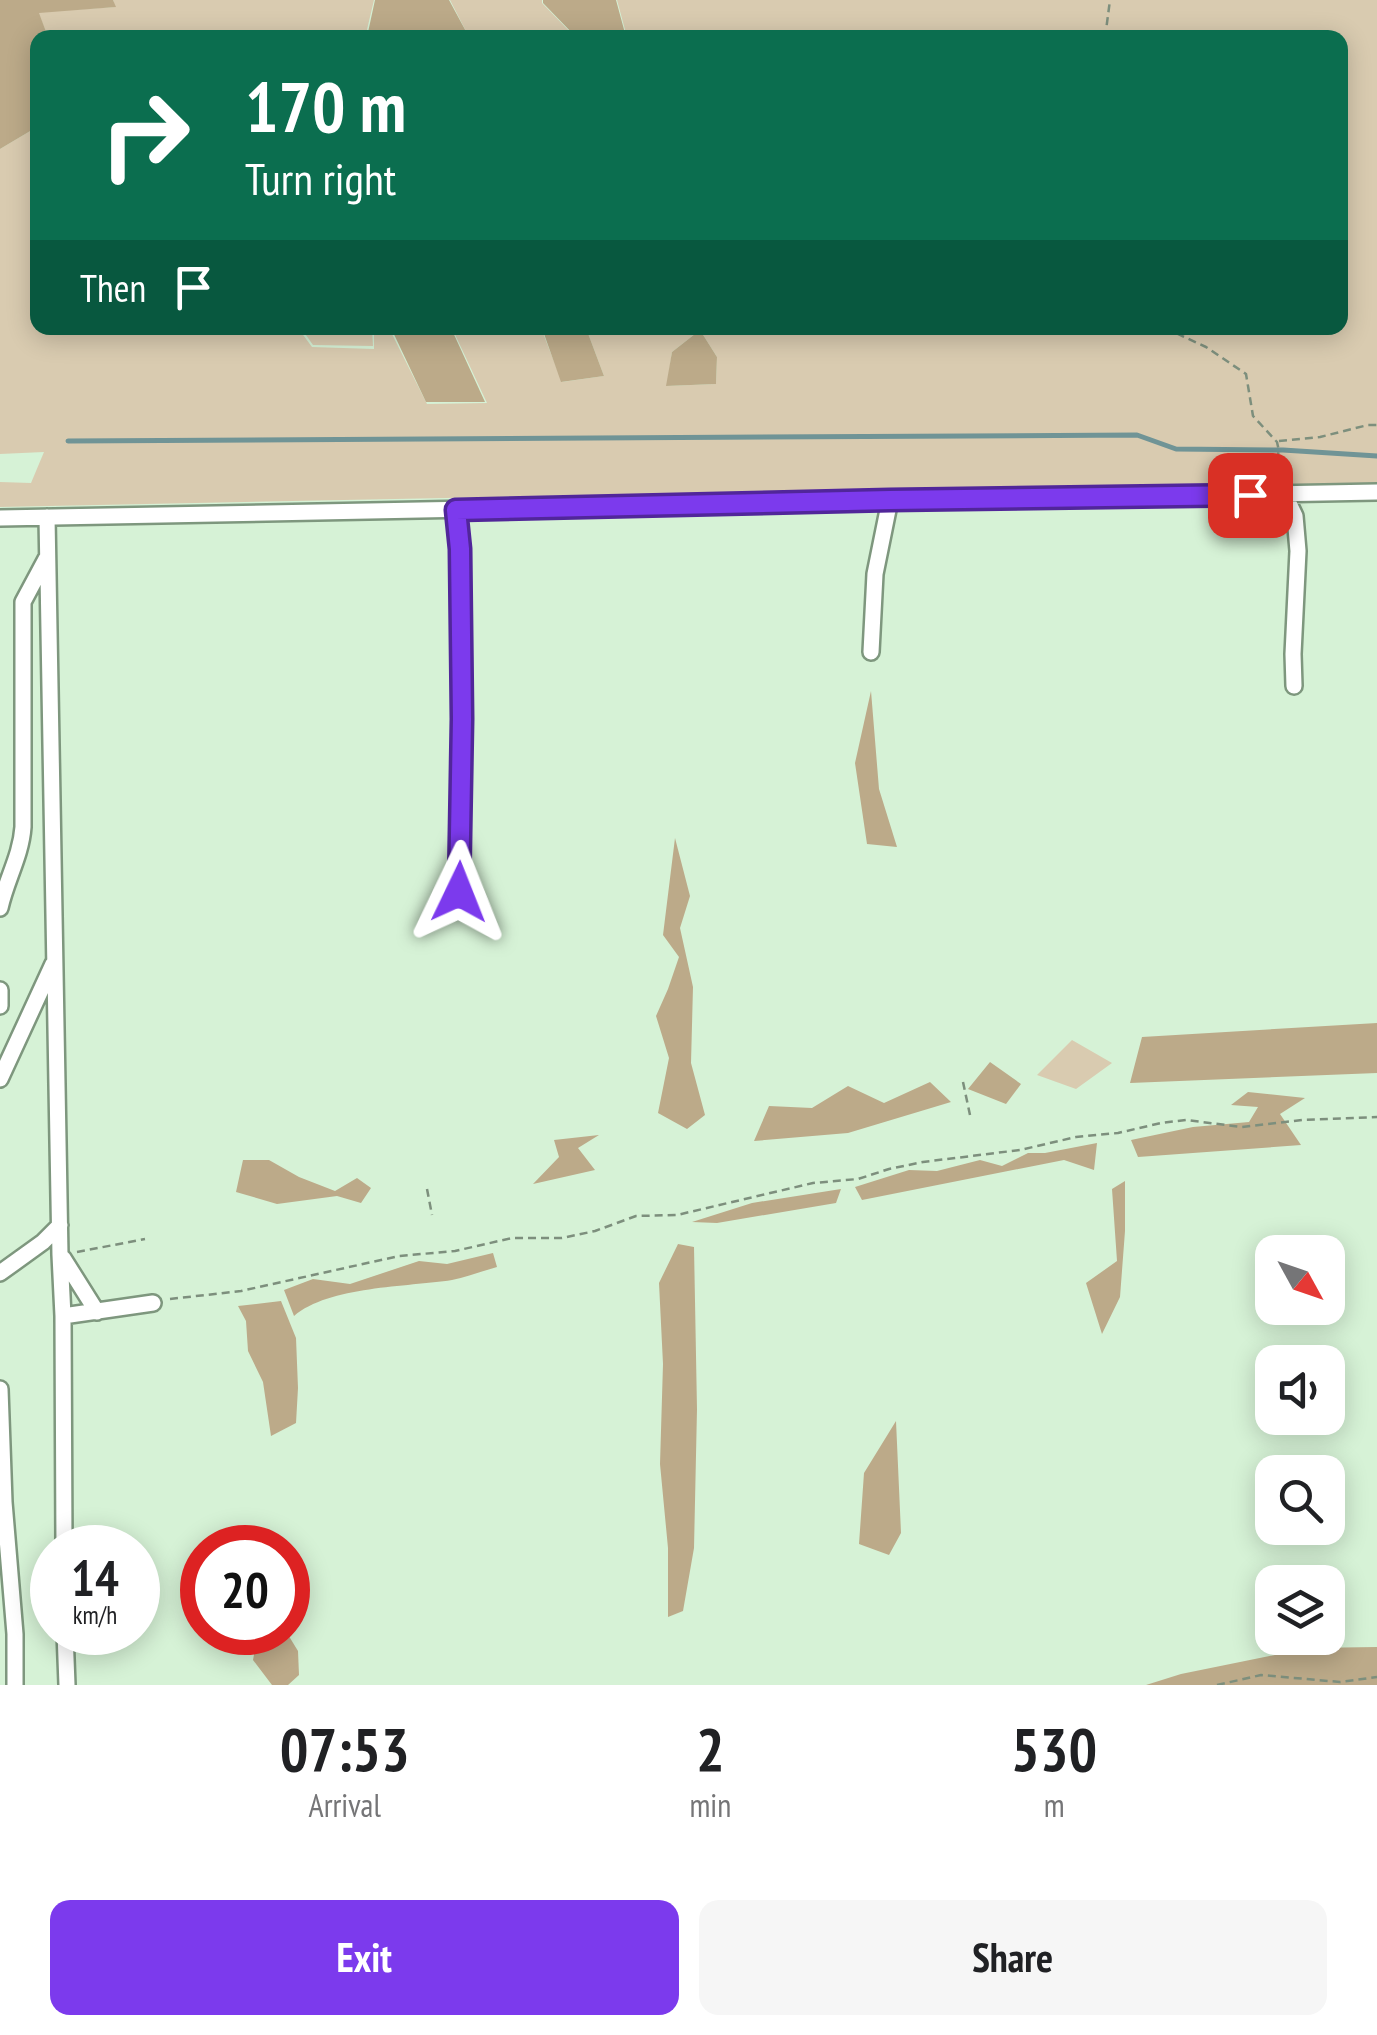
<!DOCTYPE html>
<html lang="en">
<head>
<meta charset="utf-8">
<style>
	:root { --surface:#fff; --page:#f6f6f6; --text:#202124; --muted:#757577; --accent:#7c3aed }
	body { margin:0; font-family:"PT Sans Narrow",sans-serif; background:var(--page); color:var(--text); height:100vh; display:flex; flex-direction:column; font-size:38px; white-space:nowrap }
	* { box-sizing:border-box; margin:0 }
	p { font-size:32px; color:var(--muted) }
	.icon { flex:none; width:55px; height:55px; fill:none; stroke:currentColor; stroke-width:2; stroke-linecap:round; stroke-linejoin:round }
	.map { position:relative; height:1685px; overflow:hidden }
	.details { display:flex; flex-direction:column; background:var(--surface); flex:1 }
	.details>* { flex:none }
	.hud { position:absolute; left:30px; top:30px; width:1318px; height:305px; border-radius:20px; box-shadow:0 5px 25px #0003; background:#0b6e4f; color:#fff; overflow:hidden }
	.needle { width:65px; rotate:130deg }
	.controls { position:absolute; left:1255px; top:1235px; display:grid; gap:20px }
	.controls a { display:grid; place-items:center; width:90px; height:90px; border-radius:20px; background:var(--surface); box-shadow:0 5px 25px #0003; font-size:50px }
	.speed { position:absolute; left:30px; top:1525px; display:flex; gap:20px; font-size:50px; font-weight:700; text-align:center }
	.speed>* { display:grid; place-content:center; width:130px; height:130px; border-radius:50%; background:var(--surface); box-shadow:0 5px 25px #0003; line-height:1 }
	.speed small { font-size:25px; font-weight:400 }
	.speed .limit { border:15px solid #d22; background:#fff; color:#111 }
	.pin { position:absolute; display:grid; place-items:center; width:85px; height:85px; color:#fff; margin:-42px; border-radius:20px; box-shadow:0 5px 15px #0006 }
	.me { position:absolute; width:110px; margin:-55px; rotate:2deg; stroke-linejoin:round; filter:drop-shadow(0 0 8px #0008) }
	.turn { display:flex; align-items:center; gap:35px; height:210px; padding:0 50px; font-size:45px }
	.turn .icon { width:130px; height:130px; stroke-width:2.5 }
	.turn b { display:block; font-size:70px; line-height:85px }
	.then { display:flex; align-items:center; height:95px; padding:0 50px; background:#0003; gap:20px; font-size:38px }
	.eta { display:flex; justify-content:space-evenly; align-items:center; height:170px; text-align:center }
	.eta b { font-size:60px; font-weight:800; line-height:70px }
	.action { display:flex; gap:20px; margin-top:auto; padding:20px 50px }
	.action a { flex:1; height:115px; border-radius:20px; background:var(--accent); color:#fff; font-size:40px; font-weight:800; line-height:115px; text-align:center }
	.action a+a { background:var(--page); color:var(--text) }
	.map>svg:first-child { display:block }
	.green { fill:#d9cbb0; fill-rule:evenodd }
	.forest { fill:#bcaa89 }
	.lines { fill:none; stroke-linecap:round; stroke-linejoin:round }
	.stream { stroke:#709496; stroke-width:5 }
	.minor-casing { stroke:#7e977e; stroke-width:20 }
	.path { stroke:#7d8f7d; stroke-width:2.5; stroke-dasharray:8 5; stroke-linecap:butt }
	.minor { stroke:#fff; stroke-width:15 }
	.route-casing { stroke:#51269a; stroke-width:25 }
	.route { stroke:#7c3aed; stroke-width:18 }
</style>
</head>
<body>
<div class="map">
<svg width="1377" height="1685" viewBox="0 0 1377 1685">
	<rect width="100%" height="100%" fill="#d6f2d6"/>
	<path class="green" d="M113 0H374L365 38 48 37 38 12 115 7Z
		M450 0H542V3L575 37H469Z
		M617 0H1377V486L691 493 0 507V482L31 483 44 452 0 454V149L37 127 38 328H298L312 347 374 349V328H389L427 404 487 403 452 328H541L562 382 604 376 586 328H1340V38L627 37ZM700 330 717 357 716 384 667 386 672 352Z
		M301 328H372L373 346 313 345Z
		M1072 1040 1112 1063 1076 1089 1037 1075Z"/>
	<path class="forest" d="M0 0H113L116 7 39 13 48 37 38 38 37 127 0 149Z
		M375 0H449L469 37H367Z
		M543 0H616L626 37H576L543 3Z
		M391 328H451L485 402H426Z
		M542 328H586L604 376 561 382Z
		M700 330 717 357 716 384 666 386 672 352Z
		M871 691 879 789 897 847 867 844 855 763Z
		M675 838 690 896 680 928 693 987 691 1063 705 1115 687 1129 658 1113 669 1058 656 1016 668 989 679 957 663 935Z
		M1377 1023V1073L1130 1083 1142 1037Z
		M990 1062 1021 1084 1006 1104 968 1089Z
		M930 1082 951 1102 848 1133 754 1141 769 1106 812 1108 848 1086 884 1103Z
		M1248 1092 1305 1098 1280 1114 1301 1145 1138 1157 1131 1140 1193 1127 1249 1122 1258 1107 1231 1105Z
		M599 1135 578 1148 595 1170 533 1184 559 1157 554 1140Z
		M1097 1143 1094 1170 1064 1160 862 1200 855 1187 909 1170 937 1171 980 1160 1002 1166 1028 1153H1045Z
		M243 1160H269L299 1177 335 1191 357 1178 371 1188 361 1203 337 1196 277 1204 236 1192Z
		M1125 1181V1231L1120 1297 1102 1334 1086 1283 1117 1261 1112 1189Z
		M841 1189 836 1203 717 1223 692 1222 752 1203Z
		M678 1244 694 1247 697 1409 694 1548 683 1611 668 1617V1548L660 1464 663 1364 659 1283Z
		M493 1253 497 1267C482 1271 467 1277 452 1280 407 1287 329 1286 294 1316L284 1290 313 1279 350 1284 419 1261 447 1264Z
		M281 1301 296 1338 298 1388 296 1423 271 1436 263 1382 248 1351 246 1321 238 1306Z
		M896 1421 901 1533 889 1555 859 1544 864 1473Z
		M258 1633H287L298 1651 299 1675 288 1685H272L253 1660Z
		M1377 1647V1685H1146L1181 1674 1309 1648Z"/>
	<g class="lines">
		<path class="stream" d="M68 441 1137 435 1176 449 1283 450 1377 456"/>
		<g class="minor-casing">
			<path id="minor" d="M1285 495 1295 516 1298 551 1293 654 1294 686
				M456 510 460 549 463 753 459 892
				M47 517 60 1255 63 1316 64 1548
				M0 518 1377 492
				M871 652 875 574 890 500
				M0 908C6 880 21 856 23 827V602L46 559
				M0 990V1006
				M0 1079 53 964
				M63 1258 97 1312
				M0 1273 43 1242 60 1225
				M63 1316 153 1303
				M0 1389 4 1502 15 1634V1685
				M65 1632 67 1685"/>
		</g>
		<path class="path" d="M1105 38 1110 0
			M1165 328 1206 347 1246 374 1253 416 1277 442 1279 451 1276 461 1279 478
			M1279 441 1320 437 1368 425H1377
			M1241 478 1259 477 1275 467
			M963 1082 970 1115
			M427 1189 432 1215
			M77 1252 145 1239
			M170 1299 241 1291 399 1256 455 1251 512 1238H562L595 1231 636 1216 677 1215 813 1183 858 1179 889 1169 923 1162 1020 1150 1076 1137 1118 1133 1161 1123 1186 1120 1242 1127 1302 1120 1377 1117
			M1217 1685 1261 1675 1340 1682 1377 1677"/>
		<use href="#minor" class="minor"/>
	</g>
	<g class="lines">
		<g class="route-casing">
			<path id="route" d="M459 892 462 719 460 549 456 510 890 500 1250 495"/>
		</g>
		<use href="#route" class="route"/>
	</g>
</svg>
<div class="controls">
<a><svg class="needle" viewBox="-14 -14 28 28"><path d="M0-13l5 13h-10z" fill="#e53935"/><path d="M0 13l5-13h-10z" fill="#757577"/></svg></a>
<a><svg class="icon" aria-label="sound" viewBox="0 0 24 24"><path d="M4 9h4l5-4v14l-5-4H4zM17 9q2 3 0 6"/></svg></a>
<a><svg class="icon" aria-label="search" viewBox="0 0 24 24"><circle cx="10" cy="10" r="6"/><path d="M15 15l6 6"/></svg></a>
<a><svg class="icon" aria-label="layers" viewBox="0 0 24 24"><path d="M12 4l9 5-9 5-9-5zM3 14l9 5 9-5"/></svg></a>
</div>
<div class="speed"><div>14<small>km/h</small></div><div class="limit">20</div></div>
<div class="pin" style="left:1250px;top:495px;background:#d93025"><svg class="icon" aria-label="arrive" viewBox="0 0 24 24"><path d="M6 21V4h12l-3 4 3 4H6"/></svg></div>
<svg class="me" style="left:459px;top:892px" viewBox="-20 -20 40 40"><path d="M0-17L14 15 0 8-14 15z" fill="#7c3aed" stroke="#fff" stroke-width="4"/></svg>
<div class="hud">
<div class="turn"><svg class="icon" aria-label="right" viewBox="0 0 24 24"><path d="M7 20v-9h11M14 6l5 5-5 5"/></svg><div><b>170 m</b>Turn right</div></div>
<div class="then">Then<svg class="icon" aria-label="arrive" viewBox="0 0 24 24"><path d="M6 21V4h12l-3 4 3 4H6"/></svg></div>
</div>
</div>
<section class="details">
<div class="eta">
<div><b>07:53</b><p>Arrival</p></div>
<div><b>2</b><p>min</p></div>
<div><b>530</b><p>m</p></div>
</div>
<div class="action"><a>Exit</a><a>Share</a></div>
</section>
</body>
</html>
